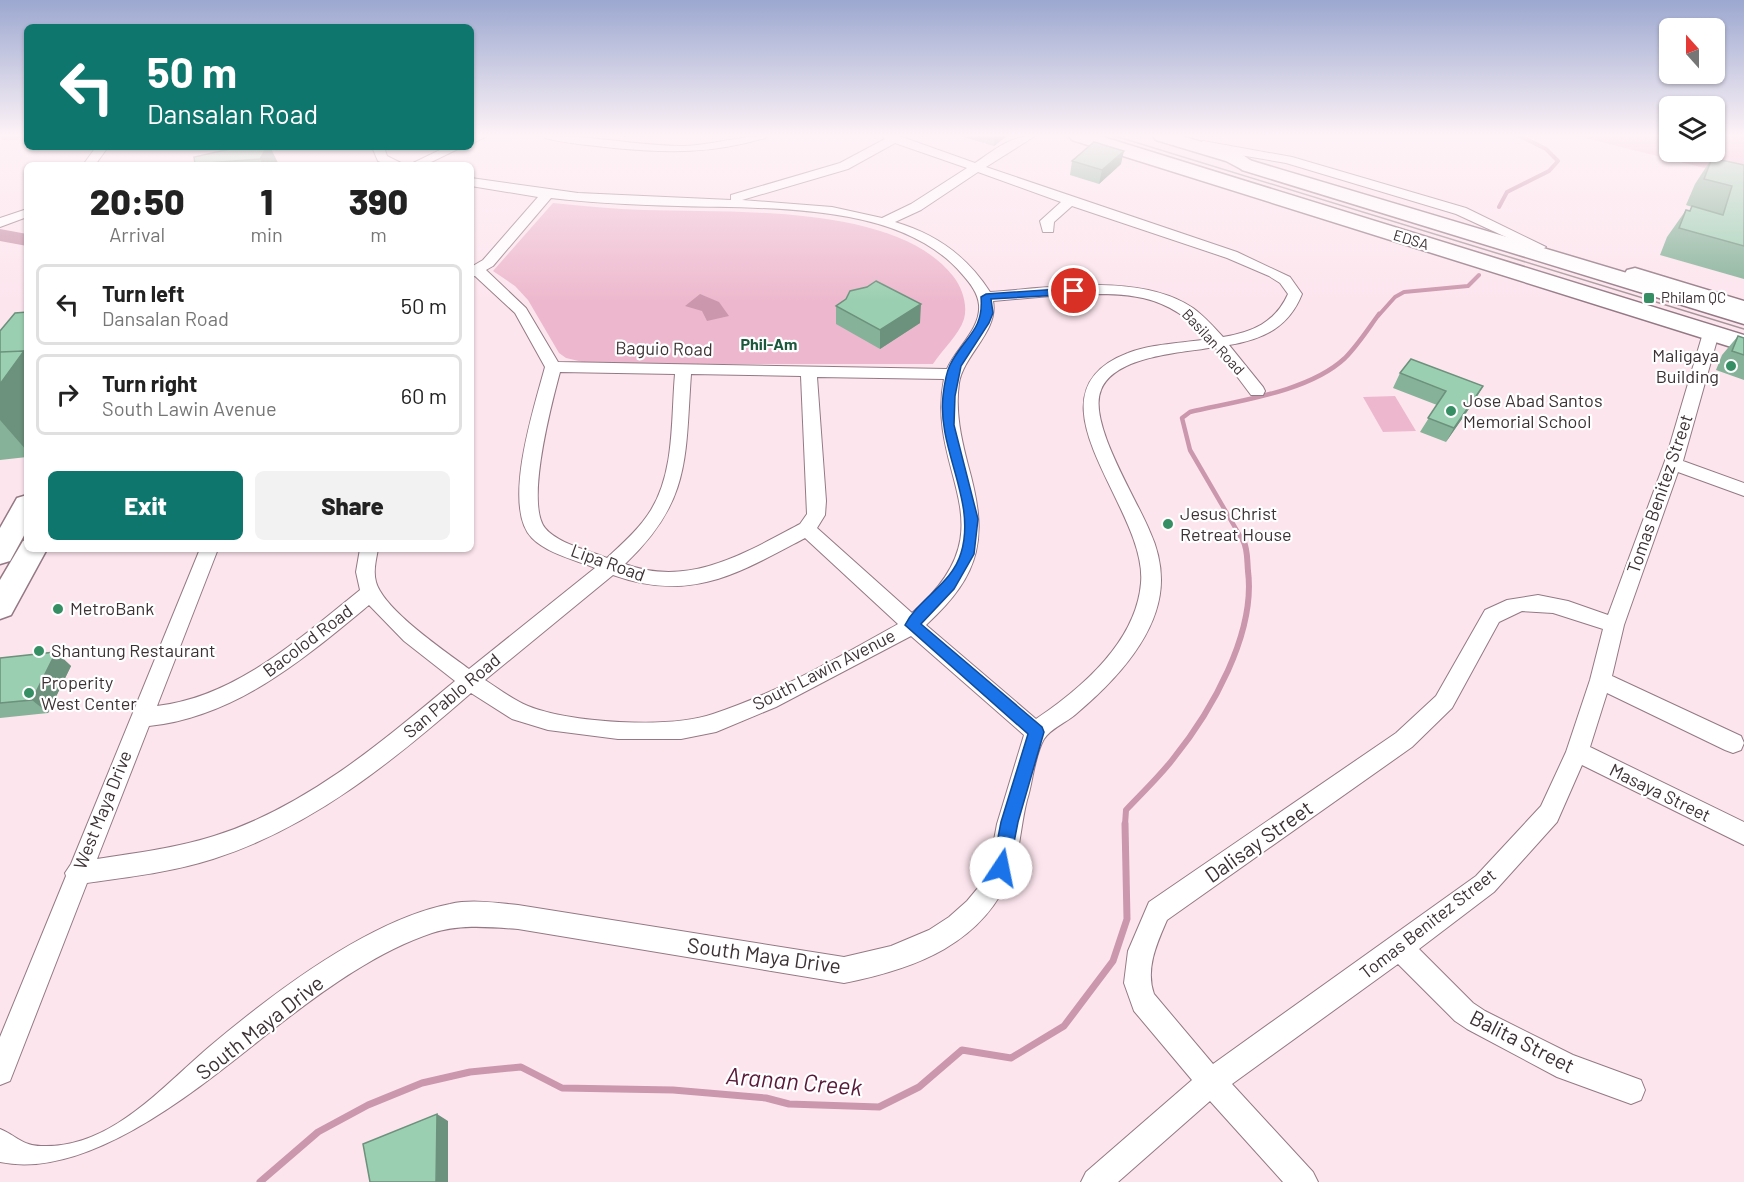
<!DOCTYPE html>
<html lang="en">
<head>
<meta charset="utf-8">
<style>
	:root { --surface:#fff; --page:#f2f2f2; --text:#222; --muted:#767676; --line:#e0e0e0; --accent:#0f766e }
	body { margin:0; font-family:Barlow,sans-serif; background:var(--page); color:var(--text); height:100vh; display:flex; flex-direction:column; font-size:22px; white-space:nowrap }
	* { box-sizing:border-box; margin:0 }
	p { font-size:20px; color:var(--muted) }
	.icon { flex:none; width:33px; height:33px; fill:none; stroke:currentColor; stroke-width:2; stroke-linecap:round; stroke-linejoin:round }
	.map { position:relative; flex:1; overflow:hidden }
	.side { position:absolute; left:24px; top:162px; width:450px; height:390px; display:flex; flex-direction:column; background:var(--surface); border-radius:9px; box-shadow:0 2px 4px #0004 }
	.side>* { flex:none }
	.hud { position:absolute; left:24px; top:24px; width:450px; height:126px; border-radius:9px; box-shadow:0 2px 4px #0004; background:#0f766e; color:#fff; overflow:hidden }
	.needle { width:39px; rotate:339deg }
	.tools { position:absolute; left:1659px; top:18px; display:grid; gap:12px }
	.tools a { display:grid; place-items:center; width:66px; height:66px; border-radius:9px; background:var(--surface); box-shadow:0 2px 4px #0004; font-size:30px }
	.pin { position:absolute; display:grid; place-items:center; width:51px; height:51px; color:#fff; margin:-26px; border:3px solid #fff; border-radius:50%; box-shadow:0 2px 6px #0007 }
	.me { position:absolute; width:66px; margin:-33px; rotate:11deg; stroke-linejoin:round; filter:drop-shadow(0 0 4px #0008) }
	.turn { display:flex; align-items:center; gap:21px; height:126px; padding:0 24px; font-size:27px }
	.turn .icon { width:78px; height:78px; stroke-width:2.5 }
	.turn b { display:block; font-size:42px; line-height:51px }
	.eta { display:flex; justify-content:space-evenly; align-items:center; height:102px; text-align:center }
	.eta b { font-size:36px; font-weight:800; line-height:42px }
	.cta { display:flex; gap:12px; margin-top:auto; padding:12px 24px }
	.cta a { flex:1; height:69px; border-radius:9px; background:var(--accent); color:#fff; font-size:24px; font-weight:800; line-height:69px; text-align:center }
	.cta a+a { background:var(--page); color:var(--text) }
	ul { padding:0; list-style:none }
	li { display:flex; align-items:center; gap:18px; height:81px; margin:0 12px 9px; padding:0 12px; border:3px solid var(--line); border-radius:9px }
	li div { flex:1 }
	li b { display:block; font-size:22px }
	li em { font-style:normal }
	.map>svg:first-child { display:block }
	.green { fill:#edb8cd }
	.water { fill:#cb97ac }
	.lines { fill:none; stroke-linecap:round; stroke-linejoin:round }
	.stream-far3 { stroke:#cb97ac; stroke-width:4 }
	.stream-far2 { stroke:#cb97ac; stroke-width:4.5 }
	.stream-far1 { stroke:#cb97ac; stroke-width:6 }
	.stream { stroke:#cb97ac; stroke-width:7 }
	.river { fill:#cb97ac; fill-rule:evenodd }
	.street-casing { stroke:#947984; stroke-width:2 }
	.primary-casing { stroke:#947984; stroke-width:3 }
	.highway-casing { stroke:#947984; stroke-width:3 }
	.street { fill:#fff; fill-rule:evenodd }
	.primary { fill:#fff; fill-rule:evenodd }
	.highway { fill:#fff; fill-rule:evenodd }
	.tram { stroke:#a59399; stroke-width:1.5 }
	.wall { fill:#85b298 }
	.shaded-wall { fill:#6c917c }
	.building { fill:#9bcfb1; stroke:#6c917c; stroke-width:1.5 }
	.route { fill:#1a73e8; stroke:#114b97; stroke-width:1.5 }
	.poi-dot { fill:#368f64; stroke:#fff; stroke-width:2 }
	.labels { text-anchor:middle; stroke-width:4.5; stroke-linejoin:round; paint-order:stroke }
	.far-street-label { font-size:15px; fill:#3c3135; stroke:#fff }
	.far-poi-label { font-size:15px; fill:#3c3135; stroke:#fff; text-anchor:start }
	.far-neighbourhood-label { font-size:16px; font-weight:bold; fill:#1c593c; stroke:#fff }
	.street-label { font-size:18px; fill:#3c3135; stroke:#fff }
	.poi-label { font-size:18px; fill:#3c3135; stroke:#fff; text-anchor:start }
	.near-street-label { font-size:21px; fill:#3c3135; stroke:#fff }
	.near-water-label { font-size:24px; font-style:italic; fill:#581a39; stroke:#fff }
</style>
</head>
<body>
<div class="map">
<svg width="1744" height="1182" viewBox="0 0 1744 1182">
	<rect width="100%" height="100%" fill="#fde5ee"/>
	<path class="green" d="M1578 136H1669L1670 152H1714L1715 136H1744V178Z
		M553 203C583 206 614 209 644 210 729 213 896 203 953 276 962 287 968 305 964 319 959 335 942 350 933 364H591L566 358 559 353 528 300 515 286 493 271Z
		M1395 396 1416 431 1383 432 1363 397Z"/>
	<path class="water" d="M700 294 719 302 729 316 707 321 702 311 685 306Z"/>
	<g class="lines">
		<path class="stream-far3" d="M1499 207 1507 192 1549 171 1558 161 1546 149 1520 136
			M1378 316 1395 297 1404 292 1468 286 1479 275"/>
		<path class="stream-far2" d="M1243 541 1190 450 1182 418 1190 412C1237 401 1309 392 1345 358 1358 345 1368 329 1379 314"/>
		<path class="stream-far1" d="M1125 825 1126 810C1142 793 1159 777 1173 759 1211 712 1256 634 1248 571 1247 561 1248 549 1243 540"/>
		<path class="stream" d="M260 1182 318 1132 368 1105 422 1083 470 1072 521 1067 562 1088 673 1090 766 1098 789 1104 879 1107 919 1087 962 1050 1011 1058 1064 1026 1113 961 1127 919 1125 824"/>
		<path class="river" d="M0 136H21L18 140H2Z
			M0 229 27 234V246L0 241Z"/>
		<g class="street-casing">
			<path id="street" d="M471 136H487L471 144Z
				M543 136C591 135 638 146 685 146 713 145 739 136 767 136L765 138C711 154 669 153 614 148 591 145 568 144 545 138Z
				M882 136H899L975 163C996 149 1009 136 1035 136L986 167 1237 252 1290 277 1302 294C1289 327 1264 339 1229 345L1263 387 1265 391 1263 395H1251L1215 347C1183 353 1115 355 1101 390 1087 422 1137 499 1150 532 1157 547 1161 564 1161 580 1161 634 1114 682 1076 714 1067 722 1050 729 1044 739 1034 756 1033 782 1027 800 1021 823 1020 851 1012 871 984 944 915 969 844 983L518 929C489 927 461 924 432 933 378 951 325 989 280 1024 213 1076 94 1182 0 1162V1129C15 1135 23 1146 41 1146 110 1149 161 1088 209 1047 272 994 368 920 450 904 472 899 496 903 518 905L844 957 891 946 929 930 949 917 967 901 982 883 989 867 997 824 1024 735 911 636 776 707 716 732 681 739H618L548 730 512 719 471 693C393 761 313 827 213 859 172 872 129 877 87 883L10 1081 0 1085V1037L66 876 65 873 71 864 200 549H218L157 706C236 697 300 638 360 590L356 572 360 549H378C376 560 373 571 376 582 384 610 445 651 469 669L595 568C576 560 548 554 532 538 501 507 535 405 545 367L515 313 475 276 471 277V267L483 260 538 197 471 186V178L578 193 731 200V195L840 163 885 139ZM895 143 967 168 911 204 882 218 832 207 742 200 848 169ZM978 172 1061 202 1040 221 1043 232H1053L1054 222 1072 206 1227 258 1269 276 1280 283 1288 294C1275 323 1252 332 1223 337 1214 327 1204 316 1193 308 1140 272 1050 288 990 292 967 256 936 234 895 222L921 210ZM551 198C593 203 636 205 678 206 765 209 900 201 962 274 970 283 978 293 979 305 981 329 956 348 947 369L558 362 526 308 486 270 493 266ZM1062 295C1123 293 1165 290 1208 339 1184 343 1150 344 1128 353 1018 395 1148 508 1141 583 1136 642 1082 688 1036 719L926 625C983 573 988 536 968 465 961 438 955 411 959 383 964 354 999 331 993 301ZM560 372 675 374C671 418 675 471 651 510 640 528 623 543 607 558 589 550 558 544 545 528 525 503 552 402 560 372ZM691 374 801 376 807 514 800 524C745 553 689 588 625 564 691 501 685 459 691 374ZM817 377 944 379C925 475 1013 526 912 613L817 528 825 515 826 501ZM805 538 898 624C839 657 777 693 713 714 670 729 570 723 528 706 513 700 499 689 485 680L613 575C691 603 737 574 805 538ZM369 605 404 641 455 681C382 742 306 807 214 836 176 848 136 853 97 859L149 726C236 717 305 658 369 605Z
				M1203 141 1292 157 1466 208 1546 247 1539 251 1534 250 1456 214 1286 163 1199 148 1197 145Z
				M96 147H108L95 165H83Z
				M372 147H384L387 156 405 165H388L378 161Z
				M446 147H462L425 165H409Z
				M27 209V217L0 227V218Z
				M1711 328 1719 333 1683 461 1744 483V496L1678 472 1624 625 1612 676 1741 736 1744 743 1741 750 1733 753 1725 750 1607 693 1590 747 1744 822V845L1582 765 1557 822 1494 892 1419 949 1473 1003 1485 1011 1573 1055 1641 1080 1645 1090 1641 1100 1631 1104 1557 1077 1467 1029 1455 1021 1398 964 1232 1084 1313 1172 1318 1182H1283L1210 1101 1118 1182H1081L1086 1172 1192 1080 1134 1011 1124 983 1128 951 1149 902 1396 733 1436 696 1485 610 1507 600 1538 595 1568 601 1608 615 1666 458 1703 333ZM1522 611 1553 613 1603 629 1590 680 1566 752 1541 806 1476 876 1213 1064 1154 994C1145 969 1157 943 1167 920L1412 747 1452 708 1499 622Z"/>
		</g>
		<g class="primary-casing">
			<path id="primary" d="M1153 136H1181L1240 153 1257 165 1255 169H1241L1226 161 1156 140Z
				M1635 268 1744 301V315L1627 280 1624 275 1627 270Z
				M27 495V530L10 561 0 564V528L17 498Z
				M27 540V549H47L11 615 0 619V580L23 541Z"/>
		</g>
		<g class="highway-casing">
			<path id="highway" d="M1069 136H1100L1744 335V351L1072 140Z
				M1249 160 1744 308V324L1242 170 1239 166 1242 162Z"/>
		</g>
		<use href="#street" class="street"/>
		<use href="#primary" class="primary"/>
		<use href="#highway" class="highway"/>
		<path class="tram" d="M1115 136 1744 329"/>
	</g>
	<path class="wall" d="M960 136H1007L994 146Z
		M239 147H270L279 165H196L195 164Z
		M1712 158 1744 165V279L1660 255 1667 237 1686 210 1689 211 1692 207 1686 205 1695 184Z
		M1072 161 1121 164 1099 184 1070 175Z
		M836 306 920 323 880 349 836 324Z
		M27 312V457L0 460V331Z
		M1738 336 1744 338V380L1716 370 1722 355Z
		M1400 373 1483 386 1475 400 1446 442 1420 432 1437 405 1393 388Z
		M56 652 71 666 48 713 0 718V658Z"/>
	<path class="shaded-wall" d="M995 136H1007L994 146Z
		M267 147H270L279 165H263L260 159Z
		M1124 151 1121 164 1099 184 1102 170Z
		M921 304 920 323 880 349V330Z
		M24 351 27 355V451L0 420V384Z
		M1483 386 1475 400 1446 442 1454 428Z
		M56 652 71 666 48 713 32 700Z
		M437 1114 448 1121V1182H436Z"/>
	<path class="building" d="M1094 142 1124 151 1102 170 1072 161Z
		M239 147H267L260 159 195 164 194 157Z
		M1712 158 1744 165V246L1679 228 1686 210 1690 211 1692 206 1723 215 1732 186 1704 179Z
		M876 281 921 304 880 330 836 306 846 299 850 291 867 287Z
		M27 312V351L24 352V351L0 352V331L15 313Z
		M1738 336 1744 338V355L1732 351Z
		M24 351 0 384V352Z
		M1411 359 1483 386 1454 428 1428 418 1446 391 1400 373Z
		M56 652 32 700 0 703V658Z
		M437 1114 436 1182H370L363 1144Z"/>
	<linearGradient id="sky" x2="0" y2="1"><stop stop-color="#9ca8d0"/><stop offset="0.45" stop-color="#fef3f7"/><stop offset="1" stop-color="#fef3f7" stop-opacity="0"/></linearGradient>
	<rect width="1744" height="301" fill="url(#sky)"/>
	<path class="route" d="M1074 288 1079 291 1078 294 991 299 993 313 989 323 961 366 955 396 954 425 978 519 974 554 954 589 921 624 1042 727 1044 732 1018 822 1009 868 1007 873 1001 876 995 873 992 868 1001 822 1028 734 905 625C919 598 952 584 961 553 977 501 937 449 943 396 944 387 946 373 950 365 964 337 984 331 981 297L986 294Z"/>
	<g class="poi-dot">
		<rect x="1643" y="292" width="12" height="12" rx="3"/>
		<circle cx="1731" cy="366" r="6"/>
		<circle cx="1451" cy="411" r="6"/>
		<circle cx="1168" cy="524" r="6"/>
		<circle cx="58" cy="609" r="6"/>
		<circle cx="39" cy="651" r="6"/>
		<circle cx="29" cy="693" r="6"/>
	</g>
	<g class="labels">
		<g class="far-street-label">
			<text transform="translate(1411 240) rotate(17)" y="5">EDSA</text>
			<text transform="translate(1213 342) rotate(47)" y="5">Basilan Road</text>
		</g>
		<g class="far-poi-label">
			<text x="1661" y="303">Philam QC</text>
		</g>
		<g class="far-neighbourhood-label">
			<text x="769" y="350">Phil-Am</text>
		</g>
		<g class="street-label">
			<text transform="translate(664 349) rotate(1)" y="6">Baguio Road</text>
			<text transform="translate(1660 494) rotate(-71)" y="6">Tomas Benitez Street</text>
			<text transform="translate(608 563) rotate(20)" y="6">Lipa Road</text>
			<text transform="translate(308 641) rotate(-37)" y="6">Bacolod Road</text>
			<text transform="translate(824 670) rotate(-27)" y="6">South Lawin Avenue</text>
			<text transform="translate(452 696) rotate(-40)" y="6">San Pablo Road</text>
			<text transform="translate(1660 793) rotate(26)" y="6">Masaya Street</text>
			<text transform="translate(103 810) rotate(-68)" y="6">West Maya Drive</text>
			<text transform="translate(1428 924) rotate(-38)" y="6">Tomas Benitez Street</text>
		</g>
		<g class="poi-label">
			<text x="1719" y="362" text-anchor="end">Maligaya<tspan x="1719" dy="21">Building</tspan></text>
			<text x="1463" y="407">Jose Abad Santos<tspan x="1463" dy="21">Memorial School</tspan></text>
			<text x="1180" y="520">Jesus Christ<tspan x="1180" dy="21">Retreat House</tspan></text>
			<text x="70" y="615">MetroBank</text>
			<text x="51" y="657">Shantung Restaurant</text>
			<text x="41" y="689">Properity<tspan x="41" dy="21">West Center</tspan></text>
		</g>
		<g class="near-street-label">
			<text transform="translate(1259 842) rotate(-35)" y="7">Dalisay Street</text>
			<text transform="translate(764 956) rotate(8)" y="7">South Maya Drive</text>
			<text transform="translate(260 1028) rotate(-38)" y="7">South Maya Drive</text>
			<text transform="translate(1522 1042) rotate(27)" y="7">Balita Street</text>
		</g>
		<g class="near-water-label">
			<text transform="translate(794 1082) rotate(5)" y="8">Aranan Creek</text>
		</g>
	</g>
</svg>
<div class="tools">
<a><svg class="needle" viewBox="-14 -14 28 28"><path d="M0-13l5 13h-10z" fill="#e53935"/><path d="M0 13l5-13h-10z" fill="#767676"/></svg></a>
<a><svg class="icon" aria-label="layers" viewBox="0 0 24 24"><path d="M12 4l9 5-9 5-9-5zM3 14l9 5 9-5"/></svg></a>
</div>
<div class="pin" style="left:1074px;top:291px;background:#d93025"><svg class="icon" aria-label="arrive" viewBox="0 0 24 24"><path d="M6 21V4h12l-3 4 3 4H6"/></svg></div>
<svg class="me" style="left:1001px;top:868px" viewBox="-20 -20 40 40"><circle r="19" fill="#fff"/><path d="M0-13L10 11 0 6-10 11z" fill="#1a73e8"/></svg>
<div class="hud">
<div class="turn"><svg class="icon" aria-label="left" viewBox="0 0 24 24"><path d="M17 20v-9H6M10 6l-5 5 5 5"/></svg><div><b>50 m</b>Dansalan Road</div></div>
</div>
<section class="side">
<div class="eta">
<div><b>20:50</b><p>Arrival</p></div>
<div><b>1</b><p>min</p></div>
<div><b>390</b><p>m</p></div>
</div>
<ul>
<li><svg class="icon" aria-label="left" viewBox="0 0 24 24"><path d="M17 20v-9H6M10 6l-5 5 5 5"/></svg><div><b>Turn left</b><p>Dansalan Road</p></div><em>50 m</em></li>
<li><svg class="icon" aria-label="right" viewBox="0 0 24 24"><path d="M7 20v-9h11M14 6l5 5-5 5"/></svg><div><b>Turn right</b><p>South Lawin Avenue</p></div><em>60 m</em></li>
</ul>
<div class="cta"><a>Exit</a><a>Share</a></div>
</section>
</div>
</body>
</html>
